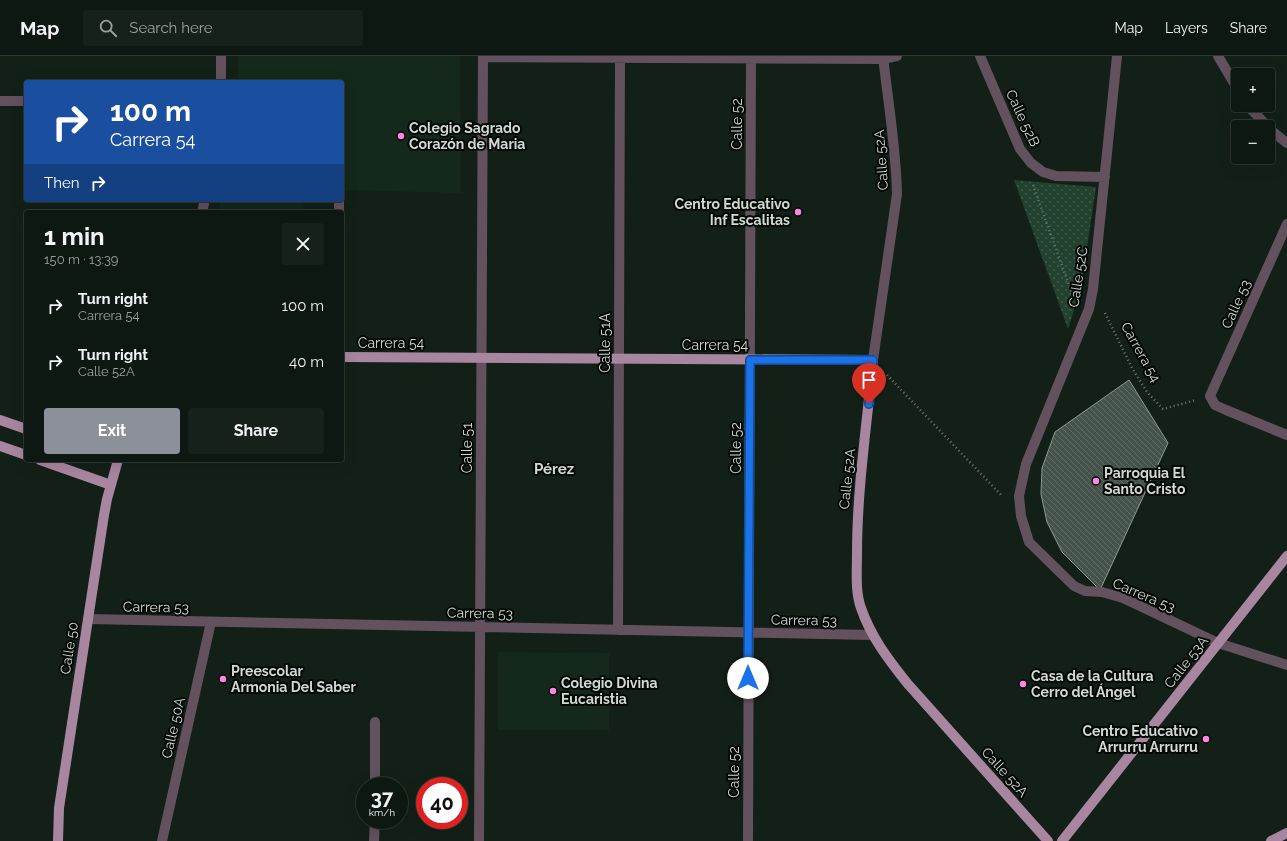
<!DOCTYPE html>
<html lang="en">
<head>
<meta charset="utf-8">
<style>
	:root { --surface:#0e1812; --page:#17211b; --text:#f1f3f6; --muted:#9ba09f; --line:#2e3732; --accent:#8c9099 }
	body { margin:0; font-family:Raleway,sans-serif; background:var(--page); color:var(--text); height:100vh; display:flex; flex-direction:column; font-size:15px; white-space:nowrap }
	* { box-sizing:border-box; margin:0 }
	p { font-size:13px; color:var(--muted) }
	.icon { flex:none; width:22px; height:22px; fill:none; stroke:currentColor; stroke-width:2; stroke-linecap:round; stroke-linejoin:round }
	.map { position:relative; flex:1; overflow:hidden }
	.details { position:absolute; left:24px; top:154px; width:320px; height:252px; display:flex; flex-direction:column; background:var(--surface); border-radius:4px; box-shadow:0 4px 16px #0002,0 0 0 1px var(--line) }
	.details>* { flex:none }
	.banner { position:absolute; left:24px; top:24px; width:320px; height:122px; border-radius:4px; box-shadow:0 4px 16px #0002,0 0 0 1px var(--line); background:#1a4fa0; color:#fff; overflow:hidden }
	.tools { position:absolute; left:1231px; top:12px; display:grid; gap:8px }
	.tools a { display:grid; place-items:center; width:44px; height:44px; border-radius:4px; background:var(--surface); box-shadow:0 4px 16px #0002,0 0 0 1px var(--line); font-size:20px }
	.speed { position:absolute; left:356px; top:721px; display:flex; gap:8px; font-size:20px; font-weight:700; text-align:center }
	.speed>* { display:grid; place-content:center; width:52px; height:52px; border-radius:50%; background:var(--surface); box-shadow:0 4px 16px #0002,0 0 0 1px var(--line); line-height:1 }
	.speed small { font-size:10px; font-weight:400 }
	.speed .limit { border:6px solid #d22; background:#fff; color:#111 }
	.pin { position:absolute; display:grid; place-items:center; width:34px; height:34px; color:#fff; margin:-41px -17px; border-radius:50% 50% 50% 0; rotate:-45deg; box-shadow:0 0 4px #0007 }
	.pin .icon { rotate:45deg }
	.me { position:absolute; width:44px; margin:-22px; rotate:0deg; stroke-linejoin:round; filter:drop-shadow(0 0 3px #0008) }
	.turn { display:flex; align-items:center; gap:14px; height:84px; padding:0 20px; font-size:18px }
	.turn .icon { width:52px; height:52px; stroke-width:2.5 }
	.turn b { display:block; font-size:28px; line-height:34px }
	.then { display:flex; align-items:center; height:38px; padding:0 20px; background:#0003; gap:8px; font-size:15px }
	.round { display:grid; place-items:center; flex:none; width:42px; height:42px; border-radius:4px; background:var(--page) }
	.overview { display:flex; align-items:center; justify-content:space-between; height:68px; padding:0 20px }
	h1 { font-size:24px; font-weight:700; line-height:30px }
	.cta { display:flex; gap:8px; margin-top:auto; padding:8px 20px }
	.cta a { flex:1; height:46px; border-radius:4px; background:var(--accent); color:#fff; font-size:16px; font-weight:700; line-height:46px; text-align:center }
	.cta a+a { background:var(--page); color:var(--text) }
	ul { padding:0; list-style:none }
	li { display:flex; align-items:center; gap:12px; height:56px; padding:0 20px }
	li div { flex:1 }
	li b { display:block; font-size:15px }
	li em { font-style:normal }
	header { display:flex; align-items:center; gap:24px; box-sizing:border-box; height:56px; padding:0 20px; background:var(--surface); border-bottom:1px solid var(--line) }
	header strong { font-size:19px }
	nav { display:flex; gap:22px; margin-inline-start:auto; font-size:14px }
	.search { width:280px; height:36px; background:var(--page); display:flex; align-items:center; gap:10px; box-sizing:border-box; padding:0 14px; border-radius:4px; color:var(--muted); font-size:15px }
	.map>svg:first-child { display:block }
	.built { fill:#14281c }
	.park { fill:url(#park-dots) }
	.building { fill:url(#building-back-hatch); stroke:#8b9b90 }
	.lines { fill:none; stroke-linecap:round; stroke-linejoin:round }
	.path { stroke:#6e7972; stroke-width:2.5; stroke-dasharray:1 3; stroke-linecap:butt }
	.minor { stroke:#63515d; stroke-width:10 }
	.major { stroke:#a9869f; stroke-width:10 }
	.route-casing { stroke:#114b97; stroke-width:10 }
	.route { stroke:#1a73e8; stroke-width:7 }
	.poi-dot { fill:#fe86e1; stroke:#040906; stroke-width:1.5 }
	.labels { text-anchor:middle; stroke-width:4; stroke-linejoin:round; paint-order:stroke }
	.street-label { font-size:14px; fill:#d0d9d3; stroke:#040906 }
	.poi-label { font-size:14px; font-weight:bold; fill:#d0d9d3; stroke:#040906; text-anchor:start }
	.neighbourhood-label { font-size:15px; font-weight:bold; fill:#d0d9d3; stroke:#040906 }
</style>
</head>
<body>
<header>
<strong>Map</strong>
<div class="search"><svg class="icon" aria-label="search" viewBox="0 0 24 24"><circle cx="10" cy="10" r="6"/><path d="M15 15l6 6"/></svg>Search here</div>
<nav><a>Map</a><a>Layers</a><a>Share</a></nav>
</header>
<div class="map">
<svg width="1287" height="785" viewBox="0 0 1287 785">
	<defs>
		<pattern id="park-dots" width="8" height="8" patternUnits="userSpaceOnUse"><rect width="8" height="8" fill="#22412f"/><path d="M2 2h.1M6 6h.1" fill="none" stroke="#415c4c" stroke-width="1.8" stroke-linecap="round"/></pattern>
		<pattern id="building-back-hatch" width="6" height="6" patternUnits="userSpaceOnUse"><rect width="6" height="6" fill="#45544a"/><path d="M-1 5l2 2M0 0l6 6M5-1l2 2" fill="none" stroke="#5f6c63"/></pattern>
	</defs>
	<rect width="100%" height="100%" fill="#132018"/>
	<path class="built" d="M238 0H460L461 137 342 134V26H238Z
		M221 144H304L303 156H218Z
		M498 596 609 597V674H498Z"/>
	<path class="park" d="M1014 124 1096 131 1081 232 1068 273Z"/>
	<path class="building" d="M1129 324 1168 387 1100 534 1062 496 1047 466 1041 438 1042 412 1055 376Z"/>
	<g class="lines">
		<path class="path" d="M1033 129 1074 243
			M1105 257 1132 312 1147 336 1163 353 1196 344
			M887 319 1002 440"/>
		<path class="minor" d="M980 0 1020 93 1031 107 1043 116 1056 120 1105 121
			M1117 0 1093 233 1089 253 1026 408 1019 440 1021 460 1029 486 1074 530 1085 535 1102 536 1123 542 1218 587 1287 609
			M1218 0 1238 34
			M483 1 883 3 897 0
			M221 26V0
			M0 45H26
			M1247 49 1273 76 1287 87
			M202 156 205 144
			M339 156V144
			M1287 168 1210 340 1215 349 1226 354 1287 379
			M873 304 897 138C896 91 888 46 883 0
			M88 563 872 579
			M618 574 620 0
			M375 730V666
			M162 785 211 566
			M374 785 375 764
			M479 785 483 0
			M748 785 751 0"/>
		<path class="major" d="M342 301 873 304C867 368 857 433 857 498 857 516 855 535 861 552 871 581 888 603 907 627L1048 785
			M0 364 26 373
			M0 390 26 399
			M40 404 111 429
			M58 785 59 752 104 459 107 443 118 404
			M1062 785 1287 500
			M1271 785 1287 777"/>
	</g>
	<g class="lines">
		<g class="route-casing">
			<path id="route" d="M748 622 750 304H873L869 348"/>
		</g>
		<use href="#route" class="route"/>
	</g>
	<g class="poi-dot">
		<circle cx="401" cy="80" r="4"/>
		<circle cx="798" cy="156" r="4"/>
		<circle cx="1096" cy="425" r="4"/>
		<circle cx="223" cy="623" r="4"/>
		<circle cx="1023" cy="628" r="4"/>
		<circle cx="553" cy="635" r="4"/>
		<circle cx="1206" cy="683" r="4"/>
	</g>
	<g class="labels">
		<g class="street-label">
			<text transform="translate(1023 62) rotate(65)" y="5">Calle 52B</text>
			<text transform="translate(737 68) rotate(-90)" y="5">Calle 52</text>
			<text transform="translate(881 104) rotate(-94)" y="5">Calle 52A</text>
			<text transform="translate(1078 221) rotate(-81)" y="5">Calle 52C</text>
			<text transform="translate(1236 248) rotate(-66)" y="5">Calle 53</text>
			<text x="391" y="292">Carrera 54</text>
			<text transform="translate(605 287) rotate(-90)" y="5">Calle 51A</text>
			<text x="715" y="294">Carrera 54</text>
			<text transform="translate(1141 296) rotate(61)" y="5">Carrera 54</text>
			<text transform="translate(467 392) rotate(-90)" y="5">Calle 51</text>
			<text transform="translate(736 392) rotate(-90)" y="5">Calle 52</text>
			<text transform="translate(847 423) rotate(-84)" y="5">Calle 52A</text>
			<text transform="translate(1144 539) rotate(23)" y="5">Carrera 53</text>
			<text transform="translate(156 551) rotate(1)" y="5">Carrera 53</text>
			<text transform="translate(480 557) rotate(1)" y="5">Carrera 53</text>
			<text transform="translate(804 564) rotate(1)" y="5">Carrera 53</text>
			<text transform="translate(69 592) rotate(-81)" y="5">Calle 50</text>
			<text transform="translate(1186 606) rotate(-52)" y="5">Calle 53A</text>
			<text transform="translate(173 672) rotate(-77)" y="5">Calle 50A</text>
			<text transform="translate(734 716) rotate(-90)" y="5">Calle 52</text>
			<text transform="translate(1005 716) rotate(48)" y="5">Calle 52A</text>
		</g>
		<g class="poi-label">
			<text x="409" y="77">Colegio Sagrado<tspan x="409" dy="16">Corazón de Maria</tspan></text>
			<text x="790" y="153" text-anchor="end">Centro Educativo<tspan x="790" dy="16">Inf Escalitas</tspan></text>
			<text x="1104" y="422">Parroquia El<tspan x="1104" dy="16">Santo Cristo</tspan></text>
			<text x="231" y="620">Preescolar<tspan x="231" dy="16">Armonia Del Saber</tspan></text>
			<text x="1031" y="625">Casa de la Cultura<tspan x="1031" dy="16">Cerro del Ángel</tspan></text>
			<text x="561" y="632">Colegio Divina<tspan x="561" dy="16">Eucaristia</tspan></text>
			<text x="1198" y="680" text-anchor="end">Centro Educativo<tspan x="1198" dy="16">Arrurru Arrurru</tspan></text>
		</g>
		<g class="neighbourhood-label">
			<text x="554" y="418">Pérez</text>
		</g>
	</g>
</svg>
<div class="tools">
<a>+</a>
<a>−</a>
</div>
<div class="speed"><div>37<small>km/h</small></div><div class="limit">40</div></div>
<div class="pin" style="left:869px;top:348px;background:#d93025"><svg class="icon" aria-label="arrive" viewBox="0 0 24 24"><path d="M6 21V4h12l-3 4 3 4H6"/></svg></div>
<svg class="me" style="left:748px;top:622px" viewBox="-20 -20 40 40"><circle r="19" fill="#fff"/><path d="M0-13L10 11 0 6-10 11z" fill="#1a73e8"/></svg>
<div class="banner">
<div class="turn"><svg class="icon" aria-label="right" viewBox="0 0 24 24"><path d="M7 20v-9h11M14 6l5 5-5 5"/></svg><div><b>100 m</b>Carrera 54</div></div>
<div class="then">Then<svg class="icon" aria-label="right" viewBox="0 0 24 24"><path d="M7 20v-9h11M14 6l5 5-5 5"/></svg></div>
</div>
<section class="details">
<div class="overview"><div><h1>1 min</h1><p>150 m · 13:39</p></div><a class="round"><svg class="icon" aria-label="close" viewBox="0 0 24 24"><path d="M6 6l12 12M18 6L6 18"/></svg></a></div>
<ul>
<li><svg class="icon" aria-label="right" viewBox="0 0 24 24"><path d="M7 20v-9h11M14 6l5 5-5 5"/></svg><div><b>Turn right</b><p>Carrera 54</p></div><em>100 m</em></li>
<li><svg class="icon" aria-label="right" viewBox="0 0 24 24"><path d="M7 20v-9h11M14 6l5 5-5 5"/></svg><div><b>Turn right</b><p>Calle 52A</p></div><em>40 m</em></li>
</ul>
<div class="cta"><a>Exit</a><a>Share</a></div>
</section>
</div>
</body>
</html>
